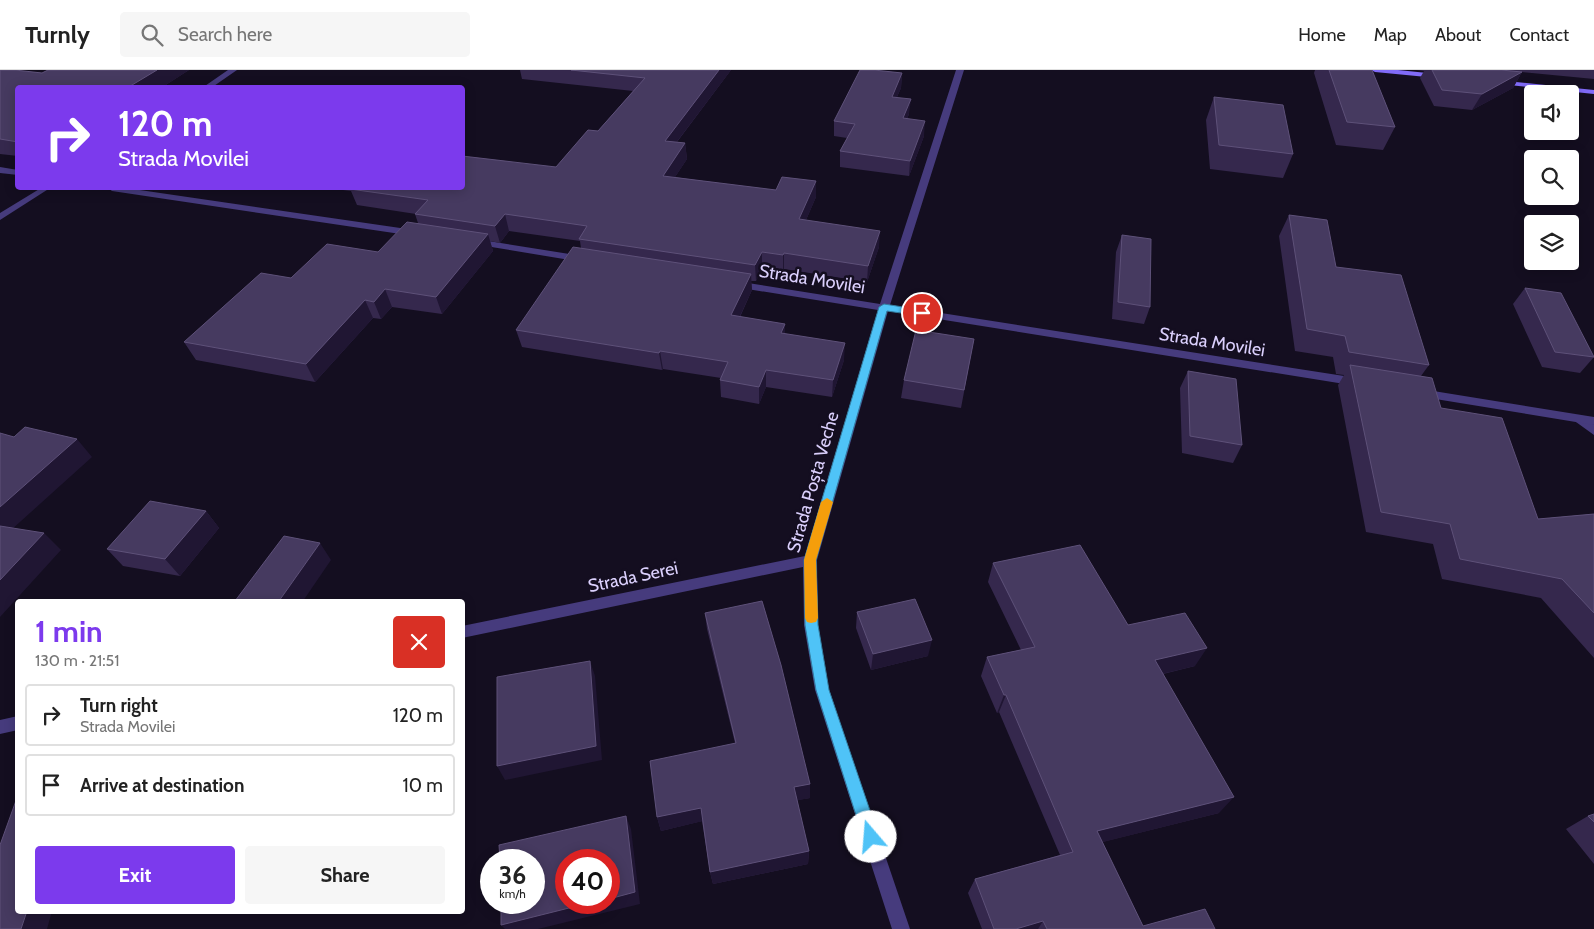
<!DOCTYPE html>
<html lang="en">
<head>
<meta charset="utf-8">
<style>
	:root { --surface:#fff; --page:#f6f6f6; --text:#222; --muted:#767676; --line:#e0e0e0; --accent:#7c3aed }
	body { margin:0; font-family:Cabin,sans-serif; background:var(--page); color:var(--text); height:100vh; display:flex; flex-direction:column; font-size:19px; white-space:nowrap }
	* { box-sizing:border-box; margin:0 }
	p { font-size:16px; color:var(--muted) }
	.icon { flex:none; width:28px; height:28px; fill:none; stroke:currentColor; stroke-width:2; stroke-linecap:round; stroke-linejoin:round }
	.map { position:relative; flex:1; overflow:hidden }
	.details { position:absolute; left:15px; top:529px; width:450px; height:315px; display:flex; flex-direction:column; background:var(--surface); border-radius:5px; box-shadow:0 2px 12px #0003 }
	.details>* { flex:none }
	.guide { position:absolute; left:15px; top:15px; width:450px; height:105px; border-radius:5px; box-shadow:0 2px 12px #0003; background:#7c3aed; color:#fff; overflow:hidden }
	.tools { position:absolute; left:1524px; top:15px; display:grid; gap:10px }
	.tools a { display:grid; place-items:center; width:55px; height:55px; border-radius:5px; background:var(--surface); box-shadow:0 2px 12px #0003; font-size:25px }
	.speed { position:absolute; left:480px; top:779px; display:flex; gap:10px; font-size:25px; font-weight:700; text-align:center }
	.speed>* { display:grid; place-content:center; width:65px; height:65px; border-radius:50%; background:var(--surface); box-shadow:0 2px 12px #0003; line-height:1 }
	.speed small { font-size:12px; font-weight:400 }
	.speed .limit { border:8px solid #d22; background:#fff; color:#111 }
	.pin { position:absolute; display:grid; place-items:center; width:42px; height:42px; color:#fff; margin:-21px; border:2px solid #fff; border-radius:50%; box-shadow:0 1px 5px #0007 }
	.me { position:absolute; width:55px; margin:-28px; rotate:342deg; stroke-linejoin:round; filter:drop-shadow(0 0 4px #0008) }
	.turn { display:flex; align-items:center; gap:18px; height:105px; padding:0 20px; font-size:22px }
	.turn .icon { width:65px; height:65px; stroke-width:2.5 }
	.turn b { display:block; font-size:35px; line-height:42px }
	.round { display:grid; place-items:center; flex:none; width:52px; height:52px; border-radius:5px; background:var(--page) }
	.overview { display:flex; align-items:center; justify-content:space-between; height:85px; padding:0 20px }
	h1 { font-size:30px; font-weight:700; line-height:38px; color:var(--accent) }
	.button { display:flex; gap:10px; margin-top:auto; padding:10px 20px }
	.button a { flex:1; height:58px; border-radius:5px; background:var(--accent); color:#fff; font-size:20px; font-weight:700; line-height:58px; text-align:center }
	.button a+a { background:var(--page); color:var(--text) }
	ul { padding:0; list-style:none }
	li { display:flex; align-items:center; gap:15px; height:62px; margin:0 10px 8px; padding:0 10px; border:2px solid var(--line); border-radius:5px }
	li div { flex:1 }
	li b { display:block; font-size:19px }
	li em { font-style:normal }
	header { display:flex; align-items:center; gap:30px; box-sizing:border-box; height:70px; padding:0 25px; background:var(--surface); border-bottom:1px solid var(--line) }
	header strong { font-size:24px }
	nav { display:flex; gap:28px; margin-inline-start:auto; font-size:18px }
	.search { width:350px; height:45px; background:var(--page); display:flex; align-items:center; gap:12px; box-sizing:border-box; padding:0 18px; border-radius:5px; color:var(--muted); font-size:19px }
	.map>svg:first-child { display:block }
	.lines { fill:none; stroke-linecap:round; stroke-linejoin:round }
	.minor { fill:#463b7d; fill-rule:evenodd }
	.tertiary { fill:#463b7d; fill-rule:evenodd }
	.secondary { fill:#816bf8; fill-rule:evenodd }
	.wall { fill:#35284d }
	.shaded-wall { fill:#201633 }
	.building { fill:#463a60; stroke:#5e5179 }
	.route { fill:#4fc3f7; stroke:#337fa1 }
	.slow { fill:#f59e0b }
	.labels { text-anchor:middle; stroke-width:5; stroke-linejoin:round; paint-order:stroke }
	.street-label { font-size:18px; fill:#dbd0fd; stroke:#140e20 }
</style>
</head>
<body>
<header>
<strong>Turnly</strong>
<div class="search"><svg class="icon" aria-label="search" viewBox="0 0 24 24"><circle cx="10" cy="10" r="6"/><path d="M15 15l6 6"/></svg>Search here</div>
<nav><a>Home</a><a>Map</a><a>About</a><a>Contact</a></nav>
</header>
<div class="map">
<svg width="1594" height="859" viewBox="0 0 1594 859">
	<rect width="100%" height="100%" fill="#140e20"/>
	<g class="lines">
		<path class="minor" d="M41 118H50L0 150V143Z
			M1580 345 1594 355V365L1576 352 1574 349Z"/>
		<path class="tertiary" d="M228 0H237L211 18H202Z
			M956 0H964L890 235 1357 308 1363 312 1357 316 888 241 817 490 818 555 829 620 910 859H892L815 620 804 555 803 497 462 568V556L805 486 878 240 735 217 730 214 735 211 880 234Z
			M0 97 18 100V105L0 103Z
			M108 118H126L414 160 419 163 414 166 112 121Z
			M476 169 582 186 587 189 582 192 473 174 471 172Z
			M1421 319 1594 347V355L1417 326 1415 323 1417 320Z
			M18 646V660L0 664V650Z"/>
		<path class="secondary" d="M1371 0H1398L1437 4 1441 6 1437 8 1375 2Z
			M1496 10 1594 20V24L1499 14H1496Z"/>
	</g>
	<path class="wall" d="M0 0 42 3 189 0 161 18H18V86L0 84Z
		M520 0H731L677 72 685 73 687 89 675 107 816 127 806 150 879 177 867 212 784 199 783 201 762 198 756 211H751L752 220 740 247 785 254V264L844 290 832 327 766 317 759 334 721 327 720 310 721 308 663 299 662 300 522 277 516 260 581 178 580 171 509 161 500 173 490 171 493 181 442 244 392 237 381 249 373 248 315 312 196 290 184 272 291 208 378 182 418 153 415 144H416L357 135 351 121 327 118H462L556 97 598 61 633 21 522 9Z
		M1315 0H1372L1395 57 1383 80 1336 75 1314 3Z
		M1416 0H1594V9L1522 2 1513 18 1472 40 1434 36 1420 8 1424 1Z
		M902 3 901 18 897 27 909 44 907 49 924 66 909 106 840 97V81L847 68 834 66V51Z
		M1214 27 1293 84 1283 108 1210 99 1206 50Z
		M1289 145 1336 197 1429 295 1421 306 1441 338 1538 449 1594 444V588L1541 528 1442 509 1433 474 1366 462 1338 315 1344 305 1336 304 1333 287 1295 281 1279 166Z
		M1122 165 1150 237 1144 254 1112 249 1116 182Z
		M1525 218 1594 287 1580 303 1542 297 1513 234Z
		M974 269 961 338 901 328 904 310Z
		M1188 301 1242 375 1233 393 1182 383 1180 318Z
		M206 441 219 458 180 506 123 496 107 479Z
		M993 493 1128 555 1195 596 1163 604 1219 743 1102 772 1143 856 1215 859H982L968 823 975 809 1060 785 999 642 997 643 981 606 987 587 1021 580 988 512Z
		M857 542 928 586 871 600 856 558Z
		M705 543 810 714V728L797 730 809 781 808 794 713 814 710 802 702 751 661 761 657 747 735 673 707 559Z
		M1594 744V794L1566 759 1588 746Z"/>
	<path class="shaded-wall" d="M157 0H189L161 18H127Z
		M719 0H731L666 86 665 71Z
		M1522 2 1513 18 1472 40 1482 24Z
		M902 3 901 18 890 42 892 27Z
		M911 29 909 44 901 63 903 48Z
		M925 51 924 66 909 106 910 91Z
		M685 73 687 89 665 122 663 106Z
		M816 111V127L799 166V149Z
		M505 144 509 161 500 173 495 156Z
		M880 161 879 177 867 212 868 196Z
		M488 164 493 181 442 244 436 227Z
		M762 182V198L756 211 755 195Z
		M784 183V199L783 201V185Z
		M751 204 752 220 732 263 731 245Z
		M385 219 392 237 381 249 374 232Z
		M365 230 373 248 315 312 306 294Z
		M785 254V271L781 263Z
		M845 273 844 290 832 327 833 310Z
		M660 281 663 299 662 300 659 283Z
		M766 300V317L759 334V317Z
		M77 369 92 387 0 470V437Z
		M206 441 219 458 180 506 165 489Z
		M44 463 61 480 0 547V510Z
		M320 473 331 490 303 531H279Z
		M932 570 928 586 871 600 873 584Z
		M1207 578 1195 596 1145 608 1155 590Z
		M590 591 595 606 602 690 505 710 497 696Z
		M1004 625H1006L999 642 997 643Z
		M810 714V728L794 731V717Z
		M1234 727 1219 743 1087 776 1097 761Z
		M701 738 703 751 661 761 657 747Z
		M626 746 631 759 640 834 538 859H505L501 855 593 832H609V829Z
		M809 781 808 794 713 814 710 802Z
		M27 841H52L47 859H21Z
		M1043 851 1038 859H1016Z"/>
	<path class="building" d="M0 0H15L42 3 48 0H157L127 18H18V72L0 69Z
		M571 0H719L665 71 685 73 663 106 776 120 782 107 816 111 799 149 880 161 868 196 784 183 783 185 762 182 755 195 579 169 587 156 505 144 495 156 415 144 428 130 350 119 351 118H462V86L556 97 588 60 598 61 645 8Z
		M860 0H874L902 3 892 27 911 29 903 48 925 51 910 91 840 81 855 54 834 51Z
		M1329 0H1372L1395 57 1347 52Z
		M1432 0H1501L1522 2 1482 24 1442 20Z
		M1214 27 1283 35 1293 84 1219 75Z
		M1289 145 1327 150 1336 197 1401 205 1429 295 1349 282 1345 266 1307 259Z
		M407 152 488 164 436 227 385 219 374 232 365 230 306 294 184 272 261 203 291 208 327 174 378 182Z
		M1122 165 1151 169 1150 237 1118 232Z
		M573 177 751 204 731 245 785 254 781 263 845 273 833 310 766 300 759 317 720 310 728 292 660 281 659 283 516 260Z
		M1525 218 1561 223 1594 287 1555 282Z
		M916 260 974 269 964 320 904 310Z
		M1350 295 1432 308 1441 338 1502 348 1538 449 1594 444V543L1562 509 1460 489 1450 454 1381 442Z
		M1188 301 1236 309 1242 375 1190 366Z
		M25 357 77 369 0 437V363L14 367Z
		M150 431 206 441 165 489 107 479Z
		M0 456 44 463 0 510Z
		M284 466 320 473 279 531H235Z
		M1080 475 1128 555 1185 543 1207 578 1155 590 1234 727 1097 761 1143 856 1205 839 1215 859H1047L1043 851 1016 859H994L975 809 1073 782 1006 625H1004L987 587 1035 577 993 493Z
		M915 529 932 570 873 584 857 542Z
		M762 531 781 595 810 714 794 717 809 781 710 802 701 738 657 747 650 691 736 673 705 543Z
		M590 591 596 676 497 696V607Z
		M18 725V841H27L21 859H0V775Z
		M1594 744V752L1588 746Z
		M626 746 635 822 609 829V790H566V832H593L501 855V832H534V790H500L499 775Z"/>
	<path class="route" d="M884 234 922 240 927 243 922 246 887 241 816 490 818 555 829 620 879 767 876 772 871 775 866 772 863 767 816 620 805 555 804 490 879 237Z"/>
	<path class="slow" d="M827 428 833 432 816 490 818 548 816 552 811 553 807 552 805 548 804 490 821 432Z"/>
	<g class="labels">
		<g class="street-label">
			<text transform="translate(812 209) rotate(9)" y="6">Strada Movilei</text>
			<text transform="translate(1212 272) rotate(9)" y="6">Strada Movilei</text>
			<text transform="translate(813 412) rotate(-74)" y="6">Strada Poșta Veche</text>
			<text transform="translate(633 507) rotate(-12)" y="6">Strada Serei</text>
		</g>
	</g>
</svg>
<div class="tools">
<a><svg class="icon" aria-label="sound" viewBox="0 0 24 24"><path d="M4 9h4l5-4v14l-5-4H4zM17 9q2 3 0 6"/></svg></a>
<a><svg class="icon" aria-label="search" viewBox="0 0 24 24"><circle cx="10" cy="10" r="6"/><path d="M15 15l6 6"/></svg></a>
<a><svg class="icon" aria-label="layers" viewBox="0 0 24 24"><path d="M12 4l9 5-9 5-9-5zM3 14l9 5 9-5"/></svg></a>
</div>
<div class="speed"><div>36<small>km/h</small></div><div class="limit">40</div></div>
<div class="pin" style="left:922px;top:243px;background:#d93025"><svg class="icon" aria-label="arrive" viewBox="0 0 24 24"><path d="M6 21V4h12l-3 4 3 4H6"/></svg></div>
<svg class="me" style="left:871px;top:767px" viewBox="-20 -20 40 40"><circle r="19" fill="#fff"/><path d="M0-13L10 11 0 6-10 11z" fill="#4fc3f7"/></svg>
<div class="guide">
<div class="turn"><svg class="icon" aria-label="right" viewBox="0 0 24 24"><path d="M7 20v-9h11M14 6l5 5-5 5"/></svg><div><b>120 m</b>Strada Movilei</div></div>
</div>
<section class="details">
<div class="overview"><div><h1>1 min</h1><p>130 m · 21:51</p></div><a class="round" style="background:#d93025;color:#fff"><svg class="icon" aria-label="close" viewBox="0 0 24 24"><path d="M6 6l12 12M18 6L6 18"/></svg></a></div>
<ul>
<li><svg class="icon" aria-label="right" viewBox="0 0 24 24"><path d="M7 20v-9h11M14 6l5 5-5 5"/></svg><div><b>Turn right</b><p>Strada Movilei</p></div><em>120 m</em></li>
<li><svg class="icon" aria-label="arrive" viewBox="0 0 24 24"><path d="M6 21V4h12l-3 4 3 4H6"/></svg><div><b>Arrive at destination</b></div><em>10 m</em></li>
</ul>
<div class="button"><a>Exit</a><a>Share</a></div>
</section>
</div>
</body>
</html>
